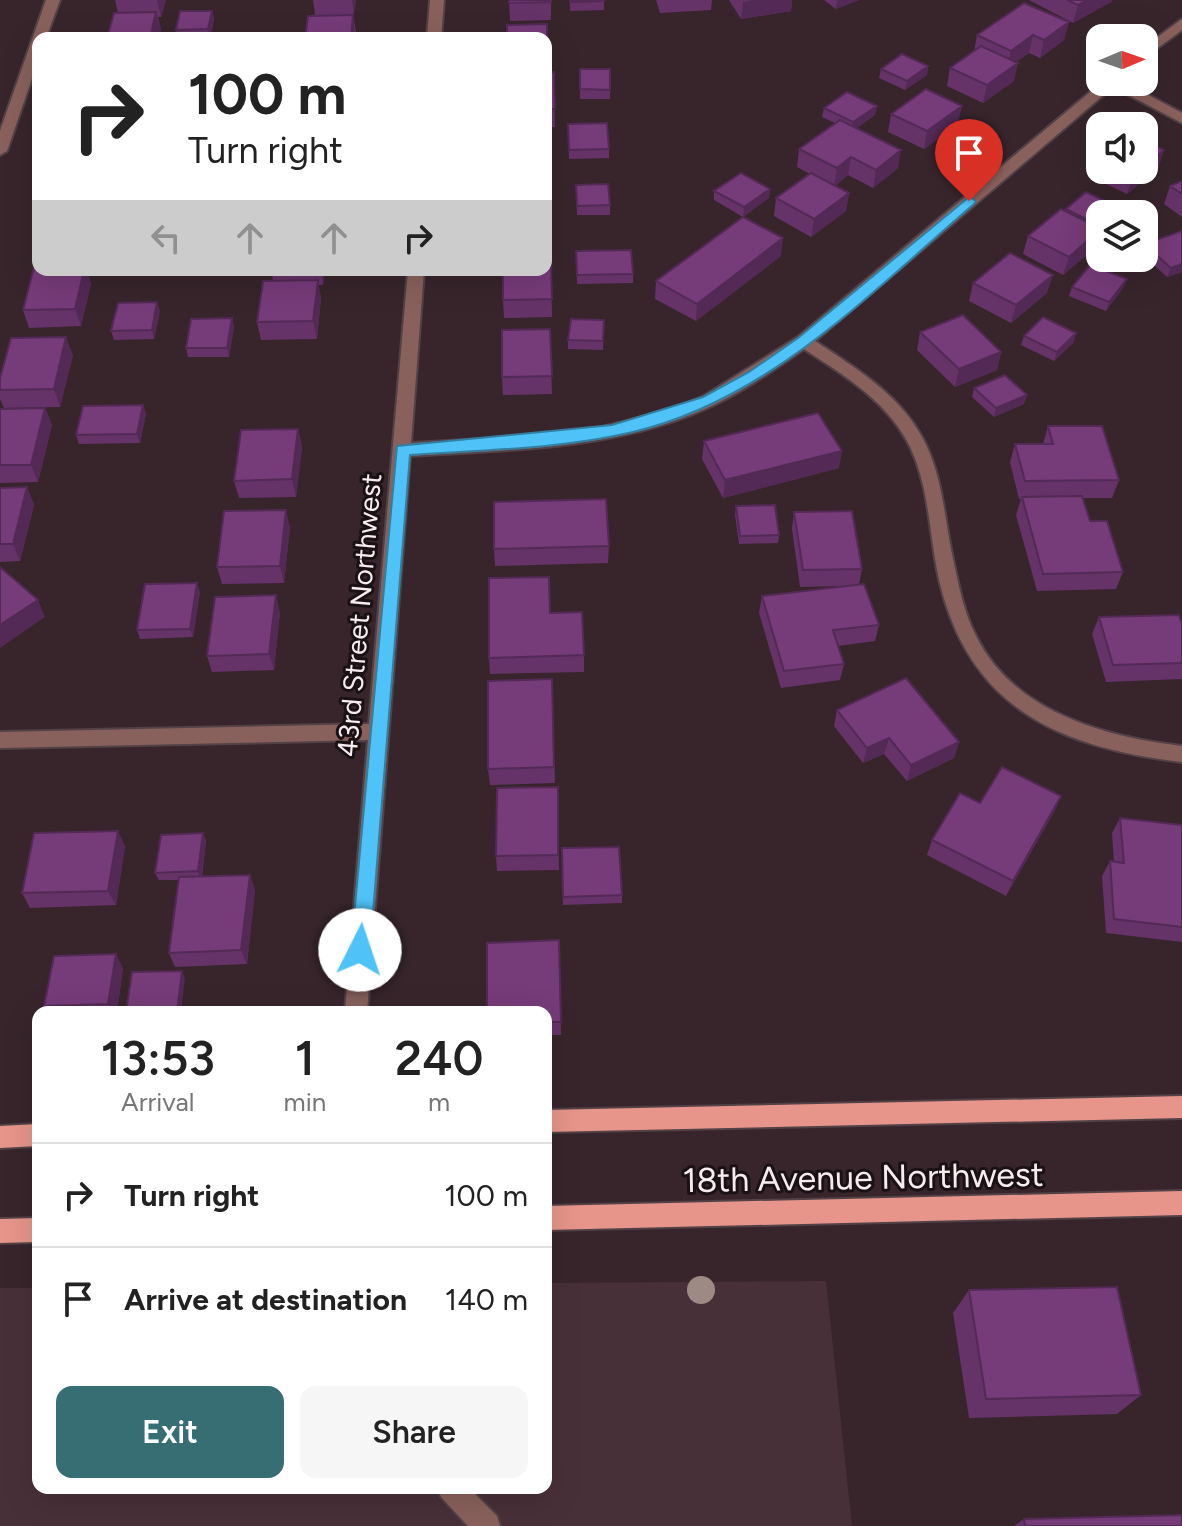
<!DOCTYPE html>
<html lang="en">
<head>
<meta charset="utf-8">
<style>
	:root { --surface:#fff; --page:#f6f6f6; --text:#222; --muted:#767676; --line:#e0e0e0; --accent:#376e73 }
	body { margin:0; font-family:Figtree,sans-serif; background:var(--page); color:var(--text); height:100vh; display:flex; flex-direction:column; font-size:30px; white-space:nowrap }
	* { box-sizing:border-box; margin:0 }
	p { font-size:26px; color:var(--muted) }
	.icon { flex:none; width:44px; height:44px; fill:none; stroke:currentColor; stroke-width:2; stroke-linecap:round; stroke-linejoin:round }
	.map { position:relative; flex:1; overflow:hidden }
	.panel { position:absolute; left:32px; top:1006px; width:520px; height:488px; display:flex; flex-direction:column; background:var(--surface); border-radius:16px; box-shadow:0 8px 32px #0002 }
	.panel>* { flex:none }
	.guide { position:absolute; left:32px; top:32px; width:520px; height:244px; border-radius:16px; box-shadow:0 8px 32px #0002; background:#fff; color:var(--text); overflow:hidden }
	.needle { width:52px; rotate:88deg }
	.buttons { position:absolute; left:1086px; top:24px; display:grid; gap:16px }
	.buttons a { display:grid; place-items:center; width:72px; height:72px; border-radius:16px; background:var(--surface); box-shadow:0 8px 32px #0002; font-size:40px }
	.pin { position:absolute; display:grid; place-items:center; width:68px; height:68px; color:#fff; margin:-82px -34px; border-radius:50% 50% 50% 0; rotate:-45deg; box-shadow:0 0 8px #0007 }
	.pin .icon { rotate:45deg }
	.me { position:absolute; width:88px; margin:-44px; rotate:4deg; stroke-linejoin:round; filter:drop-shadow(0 0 6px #0008) }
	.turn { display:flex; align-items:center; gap:28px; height:168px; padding:0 24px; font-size:36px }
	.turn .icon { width:104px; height:104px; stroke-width:2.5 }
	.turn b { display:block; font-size:56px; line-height:68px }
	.lanes { display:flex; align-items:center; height:76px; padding:0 24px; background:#0003; justify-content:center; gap:40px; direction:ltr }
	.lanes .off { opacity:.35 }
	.eta { display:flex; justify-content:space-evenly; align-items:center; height:136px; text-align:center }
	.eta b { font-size:48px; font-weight:600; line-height:56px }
	.button { display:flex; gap:16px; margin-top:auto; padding:16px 24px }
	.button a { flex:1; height:92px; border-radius:16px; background:var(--accent); color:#fff; font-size:32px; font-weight:600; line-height:92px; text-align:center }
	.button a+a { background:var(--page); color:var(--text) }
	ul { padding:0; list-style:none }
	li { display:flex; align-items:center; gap:24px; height:104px; padding:0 24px; border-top:2px solid var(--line) }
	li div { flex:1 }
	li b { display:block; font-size:30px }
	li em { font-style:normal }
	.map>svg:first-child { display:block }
	.built { fill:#483038 }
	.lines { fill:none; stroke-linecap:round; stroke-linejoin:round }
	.minor-casing { stroke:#524146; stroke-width:4 }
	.major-casing { stroke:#524146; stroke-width:4 }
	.minor { fill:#89615c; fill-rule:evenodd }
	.major { fill:#e7958a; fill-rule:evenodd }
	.tree { fill:#9d8a85 }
	.wall { fill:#653368 }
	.shaded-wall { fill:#532955 }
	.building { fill:#763b79; stroke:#532955; stroke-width:2 }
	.route { fill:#4fc3f7; stroke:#337fa1; stroke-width:2 }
	.labels { text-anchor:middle; stroke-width:6; stroke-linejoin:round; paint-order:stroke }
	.street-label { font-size:28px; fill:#f7ebee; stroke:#191114 }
	.near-street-label { font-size:34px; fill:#f7ebee; stroke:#191114 }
</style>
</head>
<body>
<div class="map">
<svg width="1182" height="1526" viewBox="0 0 1182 1526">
	<rect width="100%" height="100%" fill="#37252b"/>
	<path class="built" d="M826 1281 852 1526H0V1288H38V1488H546V1283Z"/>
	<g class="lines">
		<g class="minor-casing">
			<path id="minor" d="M46 0H60L46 38H38V61L7 151 0 155V131Z
				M430 0H444L441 38H427Z
				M1182 19V30L1144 58V47Z
				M1102 82H1124L1182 113V123L1113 87 815 341C855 368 898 393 922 437 942 473 944 515 952 554 958 582 963 611 976 636 1013 712 1105 737 1182 746V762C1055 747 964 705 937 570 929 528 928 479 907 441 884 399 842 374 804 349 776 368 747 389 716 404 621 450 513 449 410 456L367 1012H345L368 740 0 748V732L369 724 408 270H424L411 443 519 437 598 428 668 411 704 396 798 337Z
				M437 1488H469L497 1516 500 1526H468L441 1497Z"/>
		</g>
		<g class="major-casing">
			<path id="major" d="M1182 1096V1118L546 1132V1110Z
				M38 1124V1146L0 1148V1126Z
				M1182 1191V1215L546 1230V1206Z
				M38 1218V1242L0 1243V1219Z"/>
		</g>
		<use href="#minor" class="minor"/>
		<use href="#major" class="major"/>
	</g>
	<circle class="tree" cx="701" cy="1290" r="14"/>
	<path class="wall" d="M115 0H166L161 17H158L161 30 118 13Z
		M313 0H356L353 15 356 32 315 15Z
		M509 0H551V20L510 21Z
		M570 0H604V10L570 11Z
		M656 0H712L711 10 660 13Z
		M729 0H792L791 11 741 19Z
		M824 0H859L836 9Z
		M1029 0H1112L1111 2 1073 23Z
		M212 11 214 20 210 38H178L176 30Z
		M1069 22 1064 40 1040 58 1029 53 1016 62 1014 81 983 103 947 86 950 68 974 52 977 35Z
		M547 24 548 73 554 72 555 127H546Z
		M928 66 927 75 905 90 879 78 881 69Z
		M580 69H610V99H580Z
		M877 106 875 115 856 128 898 168 873 188 848 175 835 186 849 193 846 211 811 237 774 216 776 198 810 174 797 167 799 149 835 123 822 117 824 108Z
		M891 114 958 124 924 149 888 132Z
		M568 124 609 149V158L569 159Z
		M546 134H550L551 185H546Z
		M1164 150 1158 168 1127 194 1087 175 1092 157 1100 151V170H1144Z
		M1182 181V217L1164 204 1170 186Z
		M576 185 610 205V215H577Z
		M770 189 769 198 743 217 714 200V191Z
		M546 192H548L550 249H546Z
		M1066 209 1100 214V237L1096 247 1063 275 1023 254 1028 236 1065 211Z
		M1182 231V272L1167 277 1144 256V244Z
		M576 251 633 274V283L577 284Z
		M781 256 696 321 655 299 656 281Z
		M551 260 552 317 504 318 503 300Z
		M38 270H97L96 272 87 273 91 284 81 326 29 328 23 310Z
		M271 270H325L323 285H318L321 298 317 339 261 340 257 322 273 281Z
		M1127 279 1123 288 1106 311 1069 296 1072 287Z
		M973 283 1047 293 1011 323 969 301Z
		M160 311 154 339 114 340 111 331Z
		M232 318 234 327 229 357H188L186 348Z
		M604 320 603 350 568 349V340Z
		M550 329 552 394 503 395 502 377Z
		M920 332 1001 352 997 370 955 387 917 350Z
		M1024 336 1074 342 1054 361 1021 345Z
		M73 355 60 407 4 408 0 399V378Z
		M974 388 1024 404 994 417 972 397Z
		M143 405 146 414 140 443 79 444 76 435Z
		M45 408 52 425 38 482 0 483V409Z
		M1048 426 1119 480 1112 498H1083L1090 521 1123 572 1116 589 1037 591 1016 515 1021 499H1019L1010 462 1015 444H1043Z
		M298 429 302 447 296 497 239 498 234 481Z
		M704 441 839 468 723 498 702 459Z
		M27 487 34 505 20 561 0 562V488Z
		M736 506 779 535 778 543 739 544 735 515Z
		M794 512 862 569 859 584 879 625 875 641 838 646 844 664 840 680 781 688 759 613 762 596 842 586 800 587 792 529Z
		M290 527 284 583 222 584 217 567Z
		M609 546 608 563 495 566 494 549Z
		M200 592 193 637 140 639 137 630Z
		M280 612 274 670 212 672 207 656Z
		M1099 617 1182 624V679L1106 682 1092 634Z
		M584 655V672L490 674 489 658Z
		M552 679 555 783 490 785 488 769Z
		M837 710 959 742 954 758 907 781 884 754 863 763 834 726Z
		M558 787 559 870 497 871 496 856Z
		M1061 796 1054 812 1006 896 927 855 932 840 980 803Z
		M1120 818 1182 825V942L1106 933 1102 876 1110 861 1114 862 1112 833Z
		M203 833 206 841 202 877 255 890 247 964 175 967 169 953 179 880H159L155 873Z
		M125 846 116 905 30 908 22 893Z
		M562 848 622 895V903L563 905Z
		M559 940 561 1035H546V1012Z
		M123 968 117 1012H48L44 1006Z
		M969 1290 1141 1395 1117 1414 969 1418 953 1313Z
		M1024 1519 1182 1526H1014Z"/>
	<path class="shaded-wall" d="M157 0H166L161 17Z
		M352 0H356L354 15Z
		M753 0H792L791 11 741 19 743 2Z
		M837 0H859L836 9Z
		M1087 0H1112L1111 2 1073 23 1078 5Z
		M212 11 214 20 210 38 208 29Z
		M156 12 161 30 159 38H150Z
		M353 15 355 38H351Z
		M1069 22 1064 40 1040 58 1044 40Z
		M1033 35 1029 53 1007 68 1011 51Z
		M1018 63 1014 81 983 103 987 85Z
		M928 66 927 75 905 90 907 81Z
		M877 106 875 115 852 132 853 122Z
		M962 106 958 124 924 149 927 131Z
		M901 150 898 168 873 188 876 170Z
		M1164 150 1158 168 1127 194 1133 176 1140 170H1144V167Z
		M851 157 848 175 834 186 837 168Z
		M770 189 769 198 743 217 744 207Z
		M849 193 846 211 811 237 814 219Z
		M1100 230 1096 247 1063 275 1069 257Z
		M783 238 781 256 696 321 697 304Z
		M1182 264V272L1167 277 1171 268Z
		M84 270H86L91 284 81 326 75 309Z
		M321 270H325L323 285Z
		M1053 275 1047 293 1011 323 1016 305Z
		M1127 279 1123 288 1106 311 1109 302Z
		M318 280 321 298 317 339 313 321Z
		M157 302 160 311 154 339 152 330Z
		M232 318 234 327 229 357 227 348Z
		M1076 333 1074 342 1054 361 1057 352Z
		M66 337 73 355 60 407 54 389Z
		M1001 352 997 370 955 387 959 369Z
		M1027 395 1024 404 994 417 996 408Z
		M143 405 146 414 140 443 137 434Z
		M45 408 52 425 38 482 31 465Z
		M298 429 302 447 296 497 292 479Z
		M842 451 839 468 723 498 725 480Z
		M27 487 34 505 20 561 13 544Z
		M286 510 290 527 284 583 280 566Z
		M197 583 200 592 193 637 190 629Z
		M276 595 280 612 274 670 269 654Z
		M38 600 45 617 0 648V625Z
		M889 738 884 754 863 763 867 748Z
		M959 742 954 758 907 781 911 765Z
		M1061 796 1054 812 1006 896 1013 881Z
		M118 831 125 846 116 905 108 891Z
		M203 833 206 841 201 879 198 871Z
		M250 875 255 890 247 964 241 950Z
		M116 954 123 968 117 1012H112L108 1004Z
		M182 971 185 978 181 1012H177Z"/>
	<path class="building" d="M509 0H551V2L509 3Z
		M570 0H604V1L570 2Z
		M1067 0H1087L1078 5Z
		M1024 3 1069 22 1044 40 1033 35 1011 51 977 35Z
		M180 11H212L208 29 176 30Z
		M156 12 150 38H107L114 13Z
		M353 15 351 38H305L308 16Z
		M547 24V56H546V38H507V25Z
		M981 46 1018 63 987 85 950 68Z
		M902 54 928 66 907 81 881 69Z
		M580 69H610V90L580 89Z
		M554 72 555 109H546V73Z
		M926 89 962 106 927 131 891 114Z
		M847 92 877 106 853 122 824 108Z
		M840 120 901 150 876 170 851 157 837 168 799 149Z
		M607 123 609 149 569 150 568 124Z
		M546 134H550L551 167H546Z
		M1144 141 1164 150 1144 167Z
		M1100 151V161L1092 157Z
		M1120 170H1140L1133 176Z
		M741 173 770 189 744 207 714 191Z
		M811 173 849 193 814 219 776 198Z
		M1182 181V194L1170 186Z
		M608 184 610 205 577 206 576 185Z
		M546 192H548L550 231H546Z
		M1086 192 1126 211 1123 214H1100V226L1066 209Z
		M1061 209 1100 228V230L1069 257 1028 236Z
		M743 217 783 238 697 304 656 281Z
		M1182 231V264L1171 268 1144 244Z
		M631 250 633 274 577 275 576 251Z
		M1010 253 1053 275 1016 305 973 283Z
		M546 260H551L552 299 503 300V270H546Z
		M1090 265 1127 279 1109 302 1072 287Z
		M34 267H38V270H84L75 309 23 310Z
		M318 280 313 321 257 322 263 281Z
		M157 302 152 330 111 331 118 303Z
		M963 315 1001 352 959 369 920 332Z
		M1043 317 1076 333 1057 352 1024 336Z
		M232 318 227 348H186L191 319Z
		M571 319 604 320 603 341 568 340Z
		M550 329 552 376 502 377V330Z
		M66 337 54 389 0 390V378L11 338Z
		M1005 375 1027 395 996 408 974 388Z
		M143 405 137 434 76 435 83 406Z
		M45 408 31 465H0V409Z
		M818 413 842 451 725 480 704 441Z
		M1048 426H1102L1119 480 1025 481 1015 444H1053Z
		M298 429 292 479 234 481 241 430Z
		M27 487 13 544H0V488Z
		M1082 496 1090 521H1107L1123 572 1043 574 1022 497Z
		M606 499 609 546 494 549V502Z
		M775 505 779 535 740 536 736 506Z
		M286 510 280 566 217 567 224 511Z
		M852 511 862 569 803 570 794 512Z
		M0 567 38 600 0 625Z
		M549 577 550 613 582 612 584 655 489 658V578Z
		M197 583 190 629 137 630 145 584Z
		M864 584 879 625 833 630 844 664 784 671 762 596Z
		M276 595 269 654 207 656 215 597Z
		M1179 615 1182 624V663L1113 665 1099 617Z
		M906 678 959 742 911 765 889 738 867 748 837 710Z
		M552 679 554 767 488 769V681Z
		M1002 767 1061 796 1013 881 932 840 960 793 980 803Z
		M558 787V855L496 856 497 788Z
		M1120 818 1182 825V927L1114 919 1110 861 1124 863Z
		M118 831 108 891 22 893 34 833Z
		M203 833 198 871 155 873 161 835Z
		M619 847 622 895 563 897 562 848Z
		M250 875 241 950 169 953 179 877Z
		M559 940 561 1022H546V1012H487V943Z
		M116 954 108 1004 44 1006 54 956Z
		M182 971 177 1012H126L132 972Z
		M1117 1287 1141 1395 986 1399 969 1290Z
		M1182 1515V1526H1025L1024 1519Z"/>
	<path class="route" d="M969 197 976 201 974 204C871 292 769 400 633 432 561 449 484 450 410 455L370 950 367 956 360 959 353 956 351 950 397 446 612 425 703 397 749 372 798 338Z"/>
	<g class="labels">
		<g class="street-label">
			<text transform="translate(359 615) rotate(-85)" y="10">43rd Street Northwest</text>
		</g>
		<g class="near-street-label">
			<text transform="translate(863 1177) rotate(-1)" y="12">18th Avenue Northwest</text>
		</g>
	</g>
</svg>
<div class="buttons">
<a><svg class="needle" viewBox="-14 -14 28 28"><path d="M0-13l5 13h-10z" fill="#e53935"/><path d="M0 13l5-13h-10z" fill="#767676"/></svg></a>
<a><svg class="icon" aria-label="sound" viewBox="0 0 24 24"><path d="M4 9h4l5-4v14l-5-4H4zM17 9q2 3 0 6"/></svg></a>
<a><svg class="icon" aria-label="layers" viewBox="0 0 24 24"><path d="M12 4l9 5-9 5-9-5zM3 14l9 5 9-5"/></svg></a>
</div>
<div class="pin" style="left:969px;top:201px;background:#d93025"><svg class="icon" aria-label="arrive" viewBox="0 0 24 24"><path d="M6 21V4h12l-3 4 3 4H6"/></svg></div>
<svg class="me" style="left:360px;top:950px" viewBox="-20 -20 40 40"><circle r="19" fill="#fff"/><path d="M0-13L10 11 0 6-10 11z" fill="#4fc3f7"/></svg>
<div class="guide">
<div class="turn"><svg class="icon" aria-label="right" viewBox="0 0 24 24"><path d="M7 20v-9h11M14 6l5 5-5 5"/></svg><div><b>100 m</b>Turn right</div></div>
<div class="lanes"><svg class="icon off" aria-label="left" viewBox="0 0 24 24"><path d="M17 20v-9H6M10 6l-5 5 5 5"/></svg><svg class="icon off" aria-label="ahead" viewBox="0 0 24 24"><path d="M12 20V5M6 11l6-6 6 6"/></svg><svg class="icon off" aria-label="ahead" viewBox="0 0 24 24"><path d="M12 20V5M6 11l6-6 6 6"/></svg><svg class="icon" aria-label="right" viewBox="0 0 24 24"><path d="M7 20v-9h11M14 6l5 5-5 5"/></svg></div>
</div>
<section class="panel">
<div class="eta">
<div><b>13:53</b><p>Arrival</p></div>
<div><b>1</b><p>min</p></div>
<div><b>240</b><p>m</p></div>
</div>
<ul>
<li><svg class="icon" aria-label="right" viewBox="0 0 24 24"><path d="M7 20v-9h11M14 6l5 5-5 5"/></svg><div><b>Turn right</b></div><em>100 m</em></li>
<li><svg class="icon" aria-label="arrive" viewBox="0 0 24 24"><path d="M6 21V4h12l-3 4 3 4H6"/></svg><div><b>Arrive at destination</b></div><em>140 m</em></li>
</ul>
<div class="button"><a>Exit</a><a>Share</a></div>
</section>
</div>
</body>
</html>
